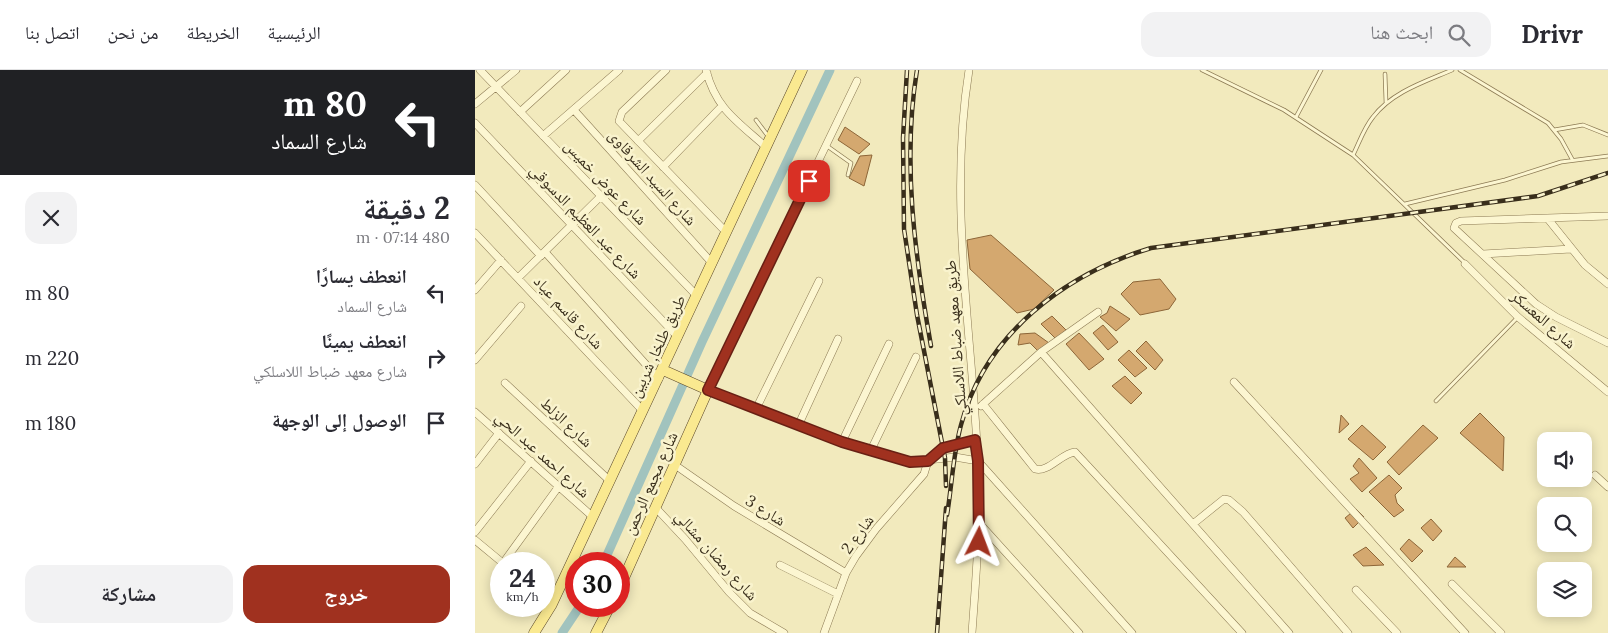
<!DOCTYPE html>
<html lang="ar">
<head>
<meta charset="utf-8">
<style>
	:root { --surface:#fff; --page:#f2f2f3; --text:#2b2b33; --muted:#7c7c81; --line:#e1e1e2; --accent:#a0311f }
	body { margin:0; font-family:Lora,"Noto Naskh Arabic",serif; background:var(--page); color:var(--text); direction:rtl; height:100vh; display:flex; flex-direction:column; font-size:19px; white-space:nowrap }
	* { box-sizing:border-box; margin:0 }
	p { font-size:16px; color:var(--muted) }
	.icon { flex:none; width:28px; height:28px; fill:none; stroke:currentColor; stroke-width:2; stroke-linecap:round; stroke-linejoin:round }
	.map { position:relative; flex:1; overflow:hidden; direction:ltr }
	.side { display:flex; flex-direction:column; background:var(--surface); width:475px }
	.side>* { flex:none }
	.banner { background:#202124; color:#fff; overflow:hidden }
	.controls { position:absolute; left:1062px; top:362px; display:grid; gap:10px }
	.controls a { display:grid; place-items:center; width:55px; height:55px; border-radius:10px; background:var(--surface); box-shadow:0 2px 12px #0003; font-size:25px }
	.speed { position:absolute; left:15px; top:482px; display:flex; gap:10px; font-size:25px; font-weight:700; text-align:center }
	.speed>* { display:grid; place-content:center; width:65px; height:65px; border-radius:50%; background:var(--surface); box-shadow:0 2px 12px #0003; line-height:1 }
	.speed small { font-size:12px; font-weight:400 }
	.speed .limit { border:8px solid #d22; background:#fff; color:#111 }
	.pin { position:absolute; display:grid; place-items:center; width:42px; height:42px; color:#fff; margin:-21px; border-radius:10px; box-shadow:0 2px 8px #0006 }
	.me { position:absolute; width:55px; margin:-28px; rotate:3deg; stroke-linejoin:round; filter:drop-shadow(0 0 4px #0008) }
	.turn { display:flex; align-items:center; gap:18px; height:105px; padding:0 25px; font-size:22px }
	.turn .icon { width:65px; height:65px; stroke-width:2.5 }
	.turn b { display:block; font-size:35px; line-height:42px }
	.round { display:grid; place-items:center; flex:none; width:52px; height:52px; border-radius:15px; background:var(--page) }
	.overview { display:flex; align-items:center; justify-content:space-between; height:85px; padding:0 25px }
	h1 { font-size:30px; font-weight:700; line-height:38px }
	.button { display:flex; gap:10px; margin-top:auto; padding:10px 25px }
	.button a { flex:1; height:58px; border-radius:15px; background:var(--accent); color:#fff; font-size:20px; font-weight:700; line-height:58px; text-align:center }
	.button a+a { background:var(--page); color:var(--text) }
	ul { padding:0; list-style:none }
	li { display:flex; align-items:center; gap:15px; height:65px; padding:0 25px }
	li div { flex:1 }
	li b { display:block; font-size:19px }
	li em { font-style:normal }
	header { display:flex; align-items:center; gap:30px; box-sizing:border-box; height:70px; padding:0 25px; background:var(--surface); border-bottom:1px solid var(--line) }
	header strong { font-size:24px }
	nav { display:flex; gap:28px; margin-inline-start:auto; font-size:18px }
	.search { width:350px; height:45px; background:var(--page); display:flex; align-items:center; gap:12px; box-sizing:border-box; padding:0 18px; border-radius:15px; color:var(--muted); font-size:19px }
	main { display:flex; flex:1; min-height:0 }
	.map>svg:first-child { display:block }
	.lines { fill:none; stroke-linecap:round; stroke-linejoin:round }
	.canal { stroke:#a1c3be; stroke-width:9 }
	.building { fill:#d4a86f; stroke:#8d6638 }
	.service-casing { stroke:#8c7a54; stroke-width:4.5 }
	.minor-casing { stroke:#8c7a54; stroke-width:8 }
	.primary-casing { stroke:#59462a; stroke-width:11 }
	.service { stroke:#fcf6d1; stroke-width:3 }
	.minor { stroke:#fcf6d1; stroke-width:7 }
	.primary { stroke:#fae990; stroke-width:10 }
	.rail-casing { stroke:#392e1b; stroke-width:4.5 }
	.rail { stroke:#f9f3cd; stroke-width:2.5; stroke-dasharray:8; stroke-linecap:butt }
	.route-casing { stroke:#682014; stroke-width:12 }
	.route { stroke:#a0311f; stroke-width:9 }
	.labels { text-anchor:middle; stroke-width:5; stroke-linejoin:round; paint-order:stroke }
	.street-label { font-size:16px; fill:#392e1b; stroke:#f9f3cd }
</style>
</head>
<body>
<header>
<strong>Drivr</strong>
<div class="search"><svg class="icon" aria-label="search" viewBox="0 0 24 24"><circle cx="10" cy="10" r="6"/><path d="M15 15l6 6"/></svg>ابحث هنا</div>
<nav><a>الرئيسية</a><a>الخريطة</a><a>من نحن</a><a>اتصل بنا</a></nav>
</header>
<main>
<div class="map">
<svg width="1133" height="563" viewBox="0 0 1133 563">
	<rect width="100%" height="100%" fill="#f2eabd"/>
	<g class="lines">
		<path class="canal" d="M128 494 227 272 355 0
			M87 563 105 536"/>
	</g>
	<path class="building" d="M370 57 395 74 384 84 363 70Z
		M397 85 389 116 374 108 385 86Z
		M516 165 579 220 559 239 542 243 495 199 492 170Z
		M685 209 701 229 694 239 665 245 646 224 658 212Z
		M635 236 655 249 641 261 625 247 632 243Z
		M577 246 591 260 581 269 566 254Z
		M628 255 643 272 633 280 618 263Z
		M560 263 574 273 563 281 555 273 543 275 545 264Z
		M604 263 629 289 614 300 591 274Z
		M671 271 688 290 680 300 661 281Z
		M654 280 672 298 660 307 643 290Z
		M650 306 667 323 656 334 637 316Z
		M1005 343 1029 367 1028 401 985 363Z
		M866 345 874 354 864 363Z
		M887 355 911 377 898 390 873 369Z
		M948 355 963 368 924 405 912 392Z
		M884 388 902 408 887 422 875 409 884 403 878 396Z
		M914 405 927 418 920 425 922 433 929 440 919 447 894 422Z
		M881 439 889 447 878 458 870 448Z
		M956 449 967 461 958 471 946 458Z
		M934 469 948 481 937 492 925 479Z
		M891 477 909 495 888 496 878 485Z
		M980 487 991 497H972Z"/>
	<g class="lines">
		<g class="service-casing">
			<path id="service" d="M727 0 809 40 878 85 990 193
				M985 0 1073 53 1086 69 1097 89
				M910 4 911 32
				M821 47 846 0
				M281 50 293 66
				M1079 60 1108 55 1133 65
				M352 76 376 93 373 105
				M878 85C884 73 889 58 898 47 917 22 949 12 977 0
				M930 134 1030 110 1086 92 1133 86
				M961 331 1043 247"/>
		</g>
		<g class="minor-casing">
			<path id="minor" d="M5 0 222 226
				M191 0 147 42 144 51 251 162
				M231 0C241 39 262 51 291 77
				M494 0C473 131 497 262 503 393 506 450 501 506 497 563
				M382 11 233 320 367 372 435 392 480 387 503 391 657 563
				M0 34 41 0
				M99 40 237 193
				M45 42 91 0
				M0 53 203 267
				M68 66 144 0
				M163 71 232 3
				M188 97 246 37
				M0 115 66 186
				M1133 146 986 151 981 153 979 158 1061 234 1081 247 1133 273
				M1073 149 1110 195 1133 214
				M0 163 168 341
				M70 182 184 309
				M1008 184 1096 179
				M990 194 1043 247 1133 322
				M43 208 126 126
				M0 220 26 190
				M566 282 814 563
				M0 290 46 236
				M759 312 990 563
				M30 313 135 411
				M508 334 560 399C573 403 587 383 600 382L767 563
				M506 336 566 282 623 242
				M281 339 344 211
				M0 342 118 447
				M323 356 363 269
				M367 372 414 274
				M396 380 441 287
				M0 394 24 363
				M200 395 259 436 371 503
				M1120 405 1133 417
				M181 438 210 469 254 522 275 543 309 563
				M505 454 604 563
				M718 454 749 429 754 430 768 442 873 563
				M0 462 56 391
				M0 470 29 494
				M28 493 84 416
				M305 495 363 524
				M977 514 1026 563
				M881 520 922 563
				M69 527 77 534
				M349 563 371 503 381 486 401 459 449 404 453 391 468 378 500 370"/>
		</g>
		<g class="primary-casing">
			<path id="primary" d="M144 519 233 320 188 300
				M59 563 77 534 327 0
				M121 563 135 536"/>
		</g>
		<use href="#service" class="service"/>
		<use href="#minor" class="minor"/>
		<use href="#primary" class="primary"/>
		<g class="rail-casing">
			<path id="rail" d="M432 0 428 68 429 159 442 245 470 388 471 416
				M442 0C427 91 440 186 456 276
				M472 445C477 415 478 384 486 355 510 264 590 204 676 178L1063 126 1133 103
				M462 563 471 438"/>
		</g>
		<use href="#rail" class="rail"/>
	</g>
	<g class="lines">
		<g class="route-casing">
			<path id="route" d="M334 111 233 320 367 372 435 392 453 391 468 378 500 370 503 391 504 472"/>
		</g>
		<use href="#route" class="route"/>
	</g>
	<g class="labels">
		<g class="street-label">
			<text transform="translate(178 107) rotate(48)" y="6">شارع السيد الشرقاوى</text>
			<text transform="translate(131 112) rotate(46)" y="6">شارع عوض خميس</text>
			<text transform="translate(111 151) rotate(46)" y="6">شارع عبد العظيم الدسوقي</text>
			<text transform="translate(94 242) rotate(47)" y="6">شارع قاسم عياد</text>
			<text transform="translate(1069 249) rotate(41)" y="6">شارع المعسكر</text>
			<text transform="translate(480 268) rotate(-94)" y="6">طريق معهد ضباط اللاسلكي</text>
			<text transform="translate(182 276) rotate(-65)" y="6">طريق طلخا, شربين</text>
			<text transform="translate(92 352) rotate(43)" y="6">شارع الزلط</text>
			<text transform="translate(68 384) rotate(42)" y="6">شارع احمد عبد الحي</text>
			<text transform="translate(175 413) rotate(-66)" y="6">شارع مجمع الرحمن</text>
			<text transform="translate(291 440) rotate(32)" y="6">شارع 3</text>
			<text transform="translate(382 464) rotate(-54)" y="6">شارع 2</text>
			<text transform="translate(242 485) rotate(48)" y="6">شارع رمضان مشالي</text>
		</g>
	</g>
</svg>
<div class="controls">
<a><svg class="icon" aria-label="sound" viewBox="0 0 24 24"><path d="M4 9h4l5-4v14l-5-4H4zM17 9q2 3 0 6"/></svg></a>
<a><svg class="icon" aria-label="search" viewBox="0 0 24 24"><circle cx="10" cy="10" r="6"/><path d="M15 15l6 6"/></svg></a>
<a><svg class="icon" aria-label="layers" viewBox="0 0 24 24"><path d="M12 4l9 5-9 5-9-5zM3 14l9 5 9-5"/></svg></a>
</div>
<div class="speed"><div>24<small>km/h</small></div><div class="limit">30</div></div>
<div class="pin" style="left:334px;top:111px;background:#d93025"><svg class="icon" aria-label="arrive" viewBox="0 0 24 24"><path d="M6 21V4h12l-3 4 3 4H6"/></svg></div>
<svg class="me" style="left:504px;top:472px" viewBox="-20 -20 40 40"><path d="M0-17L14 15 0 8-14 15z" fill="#a0311f" stroke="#fff" stroke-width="4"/></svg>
</div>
<section class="side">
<div class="banner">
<div class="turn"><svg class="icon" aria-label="left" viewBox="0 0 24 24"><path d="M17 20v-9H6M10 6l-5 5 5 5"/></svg><div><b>80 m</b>شارع السماد</div></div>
</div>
<div class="overview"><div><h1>2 دقيقة</h1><p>480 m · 07:14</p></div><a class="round"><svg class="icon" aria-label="close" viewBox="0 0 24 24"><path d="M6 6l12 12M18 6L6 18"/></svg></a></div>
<ul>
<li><svg class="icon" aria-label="left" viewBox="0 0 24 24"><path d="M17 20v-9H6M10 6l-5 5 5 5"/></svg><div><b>انعطف يسارًا</b><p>شارع السماد</p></div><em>80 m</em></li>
<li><svg class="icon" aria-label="right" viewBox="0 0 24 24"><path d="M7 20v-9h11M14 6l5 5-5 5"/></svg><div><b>انعطف يمينًا</b><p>شارع معهد ضباط اللاسلكي</p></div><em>220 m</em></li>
<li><svg class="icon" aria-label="arrive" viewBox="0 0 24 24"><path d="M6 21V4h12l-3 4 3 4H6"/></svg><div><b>الوصول إلى الوجهة</b></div><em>180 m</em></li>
</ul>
<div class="button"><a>خروج</a><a>مشاركة</a></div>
</section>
</main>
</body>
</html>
